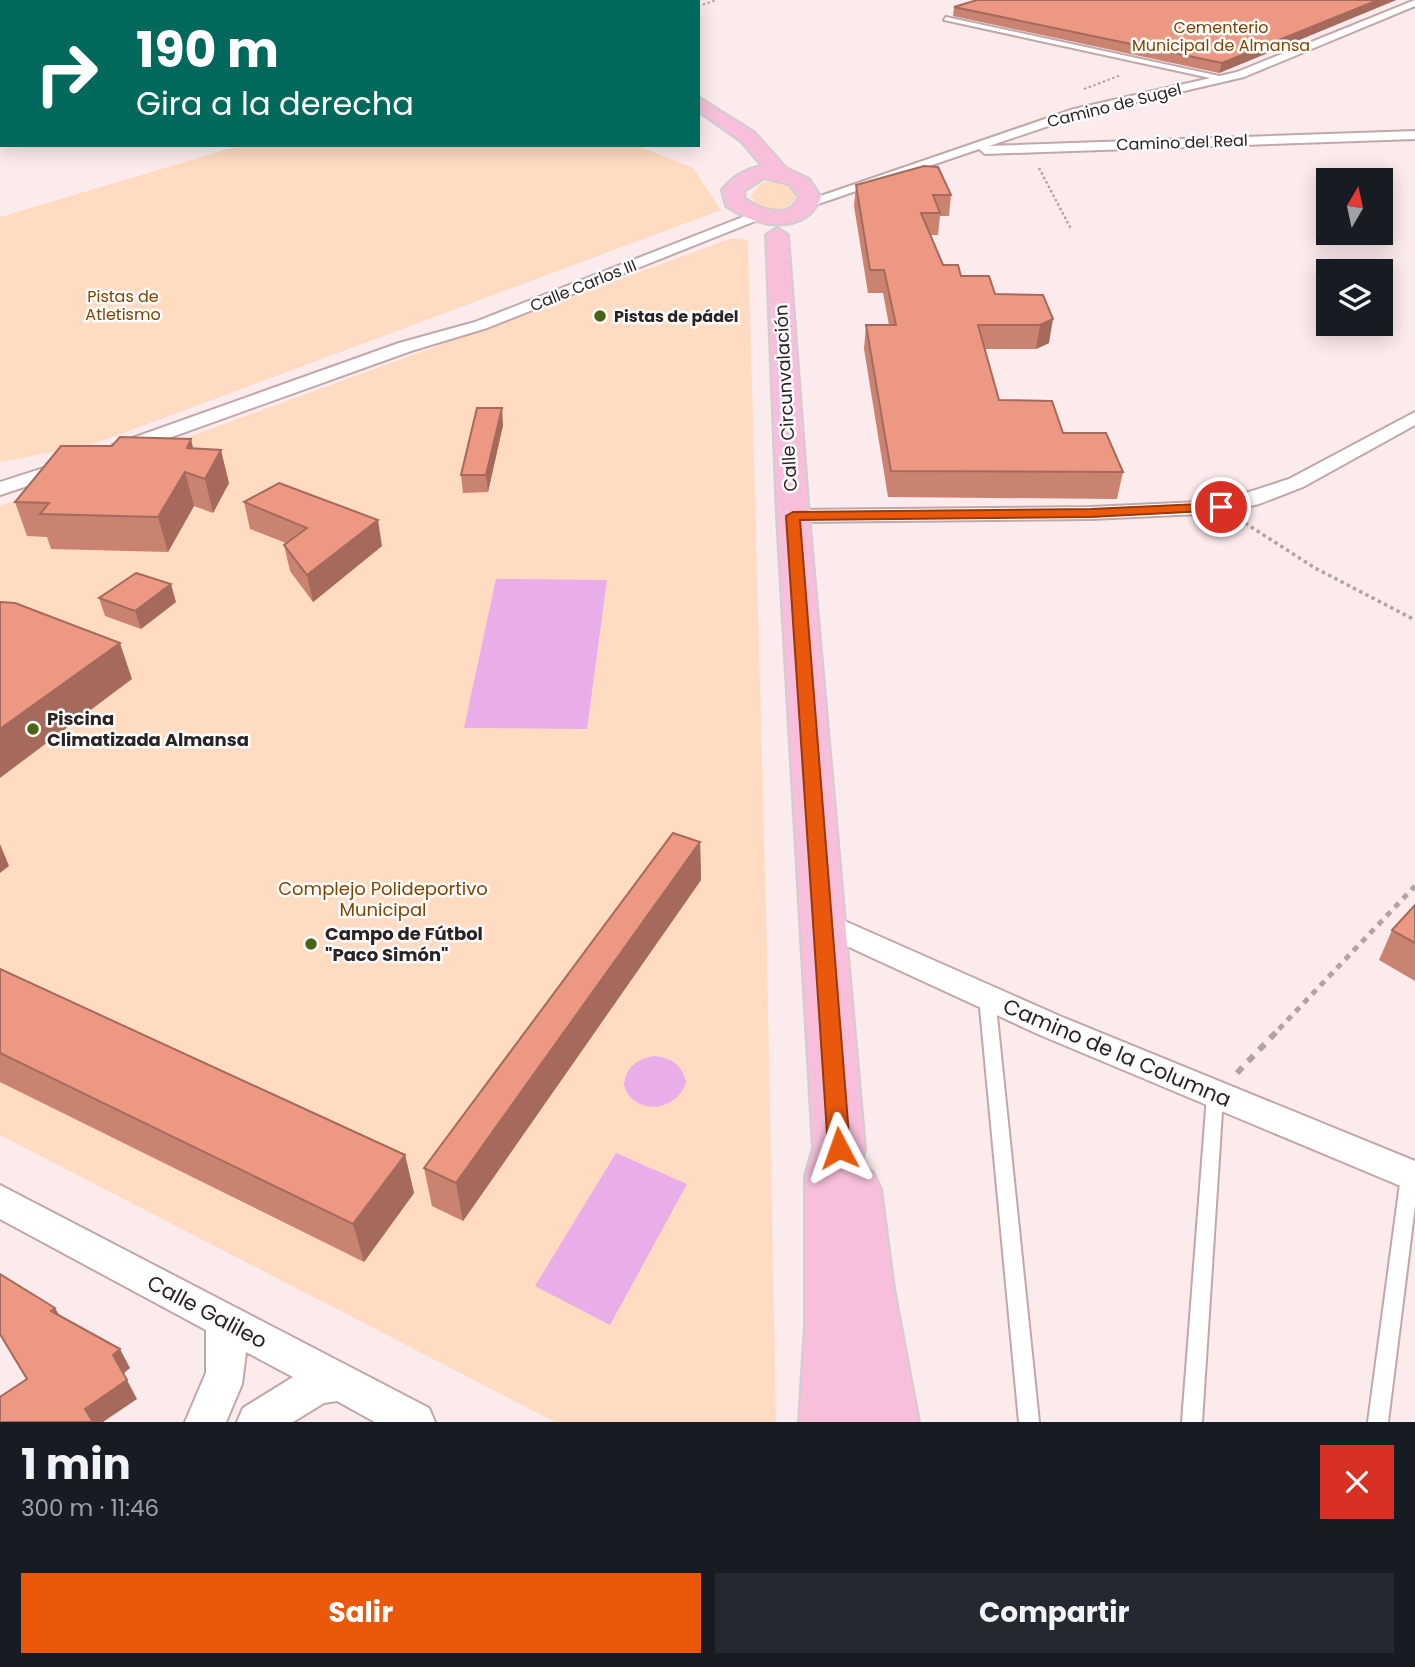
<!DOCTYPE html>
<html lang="es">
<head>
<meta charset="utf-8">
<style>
	:root { --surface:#171b24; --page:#242831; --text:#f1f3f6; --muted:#9ea1a6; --accent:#ea580c }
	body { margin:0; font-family:Poppins,sans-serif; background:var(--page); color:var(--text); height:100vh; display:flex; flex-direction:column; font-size:26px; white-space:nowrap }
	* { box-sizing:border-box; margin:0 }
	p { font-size:23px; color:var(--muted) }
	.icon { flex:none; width:38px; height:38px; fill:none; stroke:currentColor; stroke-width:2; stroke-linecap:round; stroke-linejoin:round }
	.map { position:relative; height:1422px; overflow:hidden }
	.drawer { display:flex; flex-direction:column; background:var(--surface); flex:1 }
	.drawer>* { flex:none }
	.banner { position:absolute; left:0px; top:0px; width:700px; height:147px; box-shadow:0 4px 18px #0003; background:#00695c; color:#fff; overflow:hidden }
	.needle { width:46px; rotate:9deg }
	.controls { position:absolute; left:1316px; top:168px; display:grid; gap:14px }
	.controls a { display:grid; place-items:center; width:77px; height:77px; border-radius:0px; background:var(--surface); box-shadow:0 4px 18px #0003; font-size:35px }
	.pin { position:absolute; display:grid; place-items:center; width:60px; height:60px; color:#fff; margin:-30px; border:4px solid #fff; border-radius:50%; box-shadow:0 2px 7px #0007 }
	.me { position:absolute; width:77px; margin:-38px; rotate:356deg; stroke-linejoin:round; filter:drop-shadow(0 0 5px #0008) }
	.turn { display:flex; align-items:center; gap:24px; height:147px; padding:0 21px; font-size:32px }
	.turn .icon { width:91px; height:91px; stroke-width:2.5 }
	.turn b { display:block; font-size:49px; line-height:60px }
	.round { display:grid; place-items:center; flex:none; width:74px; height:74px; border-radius:0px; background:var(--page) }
	.head { display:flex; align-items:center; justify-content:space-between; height:119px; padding:0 21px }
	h1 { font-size:42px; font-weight:700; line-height:52px }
	.cta { display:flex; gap:14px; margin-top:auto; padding:14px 21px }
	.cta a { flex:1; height:80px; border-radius:0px; background:var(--accent); color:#fff; font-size:28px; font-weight:700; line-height:80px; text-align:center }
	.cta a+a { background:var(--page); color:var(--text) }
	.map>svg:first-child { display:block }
	.green { fill:#ffdbc1 }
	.water { fill:#e9adea }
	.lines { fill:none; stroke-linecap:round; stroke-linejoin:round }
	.service-casing { stroke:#c1a7a9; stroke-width:4 }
	.minor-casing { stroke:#c1a7a9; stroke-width:4 }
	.primary-casing { stroke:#d1cecf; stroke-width:4 }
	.path-far4 { stroke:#b2a3a5; stroke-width:2; stroke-dasharray:2.5 2.5; stroke-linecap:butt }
	.path-far3 { stroke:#b2a3a5; stroke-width:2.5; stroke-dasharray:2.5 2.5; stroke-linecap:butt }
	.path-far2 { stroke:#b2a3a5; stroke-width:3.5; stroke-dasharray:3.5 3.5; stroke-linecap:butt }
	.path-far1 { stroke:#b2a3a5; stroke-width:5; stroke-dasharray:6 6; stroke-linecap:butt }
	.path { stroke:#b2a3a5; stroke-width:6; stroke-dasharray:8 8; stroke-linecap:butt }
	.service { fill:#fff; fill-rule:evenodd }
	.minor { fill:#fff; fill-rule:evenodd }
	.primary { fill:#f7bfdb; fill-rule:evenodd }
	.wall { fill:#cb8371 }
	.shaded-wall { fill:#a56a5c }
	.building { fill:#ec9883; stroke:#a56a5c; stroke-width:2 }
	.route { fill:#ea580c; stroke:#983908; stroke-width:2 }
	.poi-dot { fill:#496415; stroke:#fdfdfd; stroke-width:2.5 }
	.labels { text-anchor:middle; stroke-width:5; stroke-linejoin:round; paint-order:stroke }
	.far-park-label { font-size:16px; fill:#814300; stroke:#fdfdfd }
	.far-street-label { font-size:16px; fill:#2c2223; stroke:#fdfdfd }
	.far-poi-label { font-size:16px; font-weight:bold; fill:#2c2223; stroke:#fdfdfd; text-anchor:start }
	.street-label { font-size:18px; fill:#2c2223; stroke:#fdfdfd }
	.poi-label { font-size:18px; font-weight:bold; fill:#2c2223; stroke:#fdfdfd; text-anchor:start }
	.park-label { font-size:18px; fill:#814300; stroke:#fdfdfd }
	.near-street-label { font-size:21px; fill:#2c2223; stroke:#fdfdfd }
</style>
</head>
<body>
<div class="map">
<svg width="1415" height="1422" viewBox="0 0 1415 1422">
	<rect width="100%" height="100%" fill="#fcebed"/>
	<path class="green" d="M242 145H635L693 168 721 210 118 435 89 445 0 462V217Z
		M773 178C784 182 797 187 796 200L778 213 755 203 751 196 760 184Z
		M732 238 748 240 766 907 776 1422H555L0 1135V506Z"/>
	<path class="water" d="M496 579 607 580 587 729 464 728Z
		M654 1056C671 1058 682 1064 686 1082 677 1113 633 1116 624 1085 626 1067 637 1059 654 1056Z
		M616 1153 687 1184 610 1325 535 1286Z"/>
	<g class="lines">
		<g class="service-casing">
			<path id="service" d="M946 17 1224 77 1227 79 1224 81 944 20Z
				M987 991 992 993 995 997 1039 1422H1019L979 997 982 993Z
				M1215 1089 1221 1091 1223 1096 1202 1422H1182L1207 1096 1209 1091Z
				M1410 1168 1415 1170V1205L1388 1422H1368L1401 1176 1404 1171Z"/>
		</g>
		<g class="minor-casing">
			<path id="minor" d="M1415 0V6L1244 77 1081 115 989 146 1415 131V139L985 154 979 149 815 205 803 202 1074 109 1237 72Z
				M758 211 763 212V218L487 328 411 351 127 453 120 455 110 449 113 445 399 343 475 322Z
				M1415 412V425L1303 487 1259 504 1221 513 1091 519 793 522 783 516 793 510 1091 507 1221 501 1289 479Z
				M66 461 76 467 73 471 0 495V482Z
				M822 911 1062 1017 1415 1161V1192L1040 1035 812 930 808 922 812 914Z
				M0 1185 429 1408 435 1422H375L337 1401 324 1403 293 1422H237L243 1408 293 1377 246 1352 242 1384 226 1422H185L206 1373V1330L0 1219Z"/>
		</g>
		<g class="primary-casing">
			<path id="primary" d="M267 0H289L290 2H269Z
				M698 97 755 133 786 168 809 179 821 197C805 237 755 227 726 206L722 190C732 177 746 169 762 166L741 141 698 111ZM764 178 789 184 799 197C789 220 761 210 745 199L744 191Z
				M777 228 788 235 809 516 865 1148 861 1167 873 1172 881 1189 894 1289 919 1422H799L805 1325V1176L813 1148 777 516 766 235Z"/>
		</g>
		<path class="path-far4" d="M698 6 717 0
			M1084 89 1121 75"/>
		<path class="path-far3" d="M1039 168 1071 229"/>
		<path class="path-far2" d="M1245 523 1315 568 1415 620"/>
		<path class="path-far1" d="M1279 1029 1415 886"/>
		<path class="path" d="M1237 1073 1281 1027"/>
		<use href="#service" class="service"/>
		<use href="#minor" class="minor"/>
		<use href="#primary" class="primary"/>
	</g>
	<path class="wall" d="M977 0H1396L1219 73 953 16 954 7Z
		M856 185 951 195 949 216H940L938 235H930L943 265 961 276 995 294 1043 295 1049 343 1036 349H985L999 400 1063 433 1123 472 1117 499 888 497 864 349 866 325H889L883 293H868L854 206Z
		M503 425 488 492 463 493 461 475Z
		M193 448 229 483 213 513 194 506 168 552 51 549 47 537 27 536 15 502Z
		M244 502 382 546 313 602 290 571 284 545 286 543 250 529Z
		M99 598 176 602 141 629 105 616Z
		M700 842 701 880 463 1221 432 1206 424 1168Z
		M1415 905V981L1379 960 1392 930Z
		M0 969 405 1155 414 1193 364 1262 0 1082Z"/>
	<path class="shaded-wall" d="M1378 0H1396L1219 73 1222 63Z
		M1053 319 1049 343 1036 349 1040 325Z
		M502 408 503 425 488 492 486 475Z
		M191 439 199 473 187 448Z
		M221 450 229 483 213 513 205 479Z
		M185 472 194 506 168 552 158 517Z
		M378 520 382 546 313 602 307 575Z
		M171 584 176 602 141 629 135 611Z
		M120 643 132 679 0 778V729Z
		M700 842 701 880 463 1221 456 1183Z
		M0 844 9 866 0 873Z
		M405 1155 414 1193 364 1262 353 1224Z
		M55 1308 66 1327 51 1311Z
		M120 1349 130 1368 123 1374 113 1355Z
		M127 1380 137 1399 103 1422H92L85 1409Z"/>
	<path class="building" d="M977 0H1378L1222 63 954 7Z
		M924 166 938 167 951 195H933L940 213H921L943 265H958L961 276H989L995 294 1043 295 1053 319 1040 325H978L999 400 1052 401 1063 433H1106L1123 472 891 471 866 325H896L884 270H870L856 185Z
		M477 408H502L486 475H461Z
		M120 437 191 439 187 448 221 450 205 479 185 472 158 517 40 514 49 503 15 502 61 446H112Z
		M279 483 378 520 307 575 284 545 307 528 244 502Z
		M136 573 171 584 135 611 99 598Z
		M0 602 15 603 120 643 0 729Z
		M673 833 700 842 456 1183 424 1168Z
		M1415 905V943L1392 930Z
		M0 969 405 1155 353 1224 0 1053Z
		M0 1274 55 1308 51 1311 120 1349 113 1355 127 1380 85 1409 93 1422H0V1397L27 1379 0 1334Z"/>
	<path class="route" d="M1221 503 1227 507 1225 510 1091 517 800 520 850 1148 847 1154 839 1157 831 1154 828 1148 786 516 793 512 1091 509Z"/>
	<g class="poi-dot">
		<circle cx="600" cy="316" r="7"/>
		<circle cx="33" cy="729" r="7"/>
		<circle cx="311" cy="944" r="7"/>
	</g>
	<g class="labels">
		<g class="far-park-label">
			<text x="1221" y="33">Cementerio<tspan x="1221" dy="18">Municipal de Almansa</tspan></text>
			<text x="123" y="302">Pistas de<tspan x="123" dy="18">Atletismo</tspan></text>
		</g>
		<g class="far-street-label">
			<text transform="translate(1114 105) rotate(-14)" y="6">Camino de Sugel</text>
			<text transform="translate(1182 142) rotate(-2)" y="6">Camino del Real</text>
			<text transform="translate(583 285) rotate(-22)" y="6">Calle Carlos III</text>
		</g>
		<g class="far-poi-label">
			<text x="614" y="322">Pistas de pádel</text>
		</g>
		<g class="street-label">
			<text transform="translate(786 398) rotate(-93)" y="6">Calle Circunvalación</text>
		</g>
		<g class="poi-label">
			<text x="47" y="725">Piscina<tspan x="47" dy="21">Climatizada Almansa</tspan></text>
			<text x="325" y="940">Campo de Fútbol<tspan x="325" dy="21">"Paco Simón"</tspan></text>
		</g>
		<g class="park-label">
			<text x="383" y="895">Complejo Polideportivo<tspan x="383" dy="21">Municipal</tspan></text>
		</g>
		<g class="near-street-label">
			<text transform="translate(1117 1053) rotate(23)" y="7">Camino de la Columna</text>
			<text transform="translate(207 1312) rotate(28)" y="7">Calle Galileo</text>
		</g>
	</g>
</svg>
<div class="controls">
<a><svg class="needle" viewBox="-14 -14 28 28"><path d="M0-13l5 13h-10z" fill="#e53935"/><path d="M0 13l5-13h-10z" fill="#9ea1a6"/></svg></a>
<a><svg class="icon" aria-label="layers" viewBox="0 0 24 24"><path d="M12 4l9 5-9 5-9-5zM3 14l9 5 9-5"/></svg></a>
</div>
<div class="pin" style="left:1221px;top:507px;background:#d93025"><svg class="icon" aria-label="arrive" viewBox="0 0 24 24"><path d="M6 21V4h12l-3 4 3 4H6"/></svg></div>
<svg class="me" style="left:839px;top:1148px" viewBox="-20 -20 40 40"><path d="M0-17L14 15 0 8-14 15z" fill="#ea580c" stroke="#fff" stroke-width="4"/></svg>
<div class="banner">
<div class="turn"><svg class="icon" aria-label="right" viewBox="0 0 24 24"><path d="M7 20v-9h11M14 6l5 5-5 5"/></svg><div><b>190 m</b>Gira a la derecha</div></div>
</div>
</div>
<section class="drawer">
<div class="head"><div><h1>1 min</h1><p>300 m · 11:46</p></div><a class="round" style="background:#d93025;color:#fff"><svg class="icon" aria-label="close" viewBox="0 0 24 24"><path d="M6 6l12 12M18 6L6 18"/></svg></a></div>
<div class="cta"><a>Salir</a><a>Compartir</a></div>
</section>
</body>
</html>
